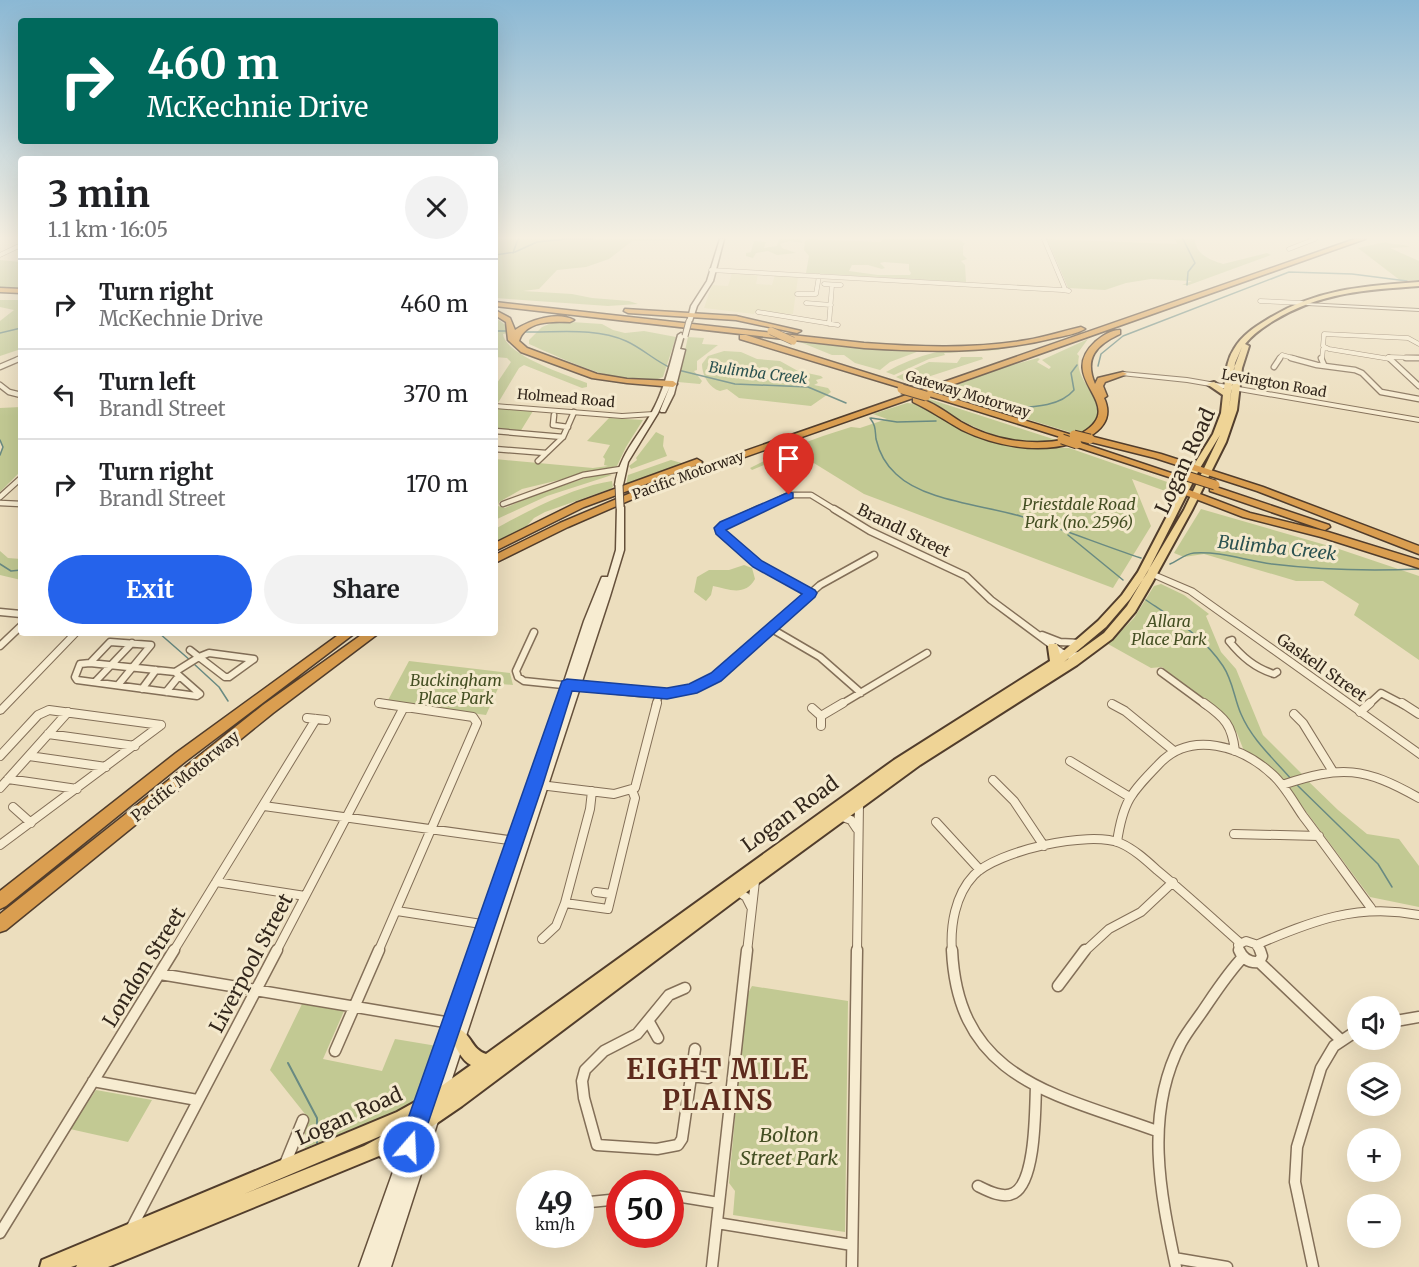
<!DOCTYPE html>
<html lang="en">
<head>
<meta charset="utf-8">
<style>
	:root { --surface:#fff; --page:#f2f2f2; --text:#202124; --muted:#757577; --line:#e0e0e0; --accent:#2563eb }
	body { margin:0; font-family:Merriweather,serif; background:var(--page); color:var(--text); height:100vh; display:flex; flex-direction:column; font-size:22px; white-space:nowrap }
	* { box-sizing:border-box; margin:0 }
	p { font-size:20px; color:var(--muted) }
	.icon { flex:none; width:33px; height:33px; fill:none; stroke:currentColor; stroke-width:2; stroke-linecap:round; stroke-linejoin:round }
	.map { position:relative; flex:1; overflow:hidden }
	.details { position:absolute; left:18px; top:156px; width:480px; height:480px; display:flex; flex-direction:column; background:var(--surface); border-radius:6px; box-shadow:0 6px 24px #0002 }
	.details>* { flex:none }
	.banner { position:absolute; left:18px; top:18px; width:480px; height:126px; border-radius:6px; box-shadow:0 6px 24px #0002; background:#00695c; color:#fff; overflow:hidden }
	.controls { position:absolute; left:1347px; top:996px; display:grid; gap:12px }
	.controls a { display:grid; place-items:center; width:54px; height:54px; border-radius:50%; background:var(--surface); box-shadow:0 6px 24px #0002; font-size:30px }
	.speed { position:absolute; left:516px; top:1170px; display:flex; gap:12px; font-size:30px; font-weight:700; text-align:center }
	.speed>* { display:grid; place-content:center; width:78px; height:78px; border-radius:50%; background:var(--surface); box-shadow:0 6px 24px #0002; line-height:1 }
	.speed small { font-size:15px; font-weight:400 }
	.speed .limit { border:9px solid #d22; background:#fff; color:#111 }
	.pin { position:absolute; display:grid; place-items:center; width:51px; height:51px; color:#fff; margin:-62px -26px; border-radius:50% 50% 50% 0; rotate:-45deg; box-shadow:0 0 6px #0007 }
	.pin .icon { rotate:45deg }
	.me { position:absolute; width:66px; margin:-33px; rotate:19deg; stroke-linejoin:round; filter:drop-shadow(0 0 4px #0008) }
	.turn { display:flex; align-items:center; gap:21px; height:126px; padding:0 30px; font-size:27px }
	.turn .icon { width:78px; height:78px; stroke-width:2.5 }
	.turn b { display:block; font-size:42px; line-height:51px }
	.round { display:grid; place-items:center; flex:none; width:63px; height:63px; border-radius:32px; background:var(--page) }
	.summary { display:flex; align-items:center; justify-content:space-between; height:102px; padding:0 30px }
	h1 { font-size:36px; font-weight:700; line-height:45px }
	.button { display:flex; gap:12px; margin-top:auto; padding:12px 30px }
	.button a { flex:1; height:69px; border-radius:36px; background:var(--accent); color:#fff; font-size:24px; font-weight:700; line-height:69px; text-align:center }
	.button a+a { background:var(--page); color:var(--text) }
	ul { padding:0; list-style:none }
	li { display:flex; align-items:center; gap:18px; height:90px; padding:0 30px; border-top:2px solid var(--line) }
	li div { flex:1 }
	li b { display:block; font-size:22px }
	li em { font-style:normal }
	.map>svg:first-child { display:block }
	.farmland { fill:#e1d9ac }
	.green { fill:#c2c993; fill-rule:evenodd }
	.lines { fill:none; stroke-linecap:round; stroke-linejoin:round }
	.stream-far1 { stroke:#698a82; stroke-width:1.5 }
	.stream { stroke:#698a82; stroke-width:2 }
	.minor-far4-casing { stroke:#836f58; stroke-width:5 }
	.minor-far3-casing { stroke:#836f58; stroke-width:7 }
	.minor-far2-casing { stroke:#836f58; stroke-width:9 }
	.minor-far1-casing { stroke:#836f58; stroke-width:10 }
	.minor-casing { stroke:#836f58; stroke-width:13 }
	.tertiary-casing { stroke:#836f58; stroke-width:2 }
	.secondary-casing { stroke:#65503b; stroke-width:3 }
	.primary-casing { stroke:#513d2c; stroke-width:4 }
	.motorway-casing { stroke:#513d2c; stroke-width:3 }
	.minor-far4 { stroke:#f7ecd1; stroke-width:4 }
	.minor-far3 { stroke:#f7ecd1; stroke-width:4.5 }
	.minor-far2 { stroke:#f7ecd1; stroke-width:6 }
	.minor-far1 { stroke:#f7ecd1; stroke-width:8 }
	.minor { stroke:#f7ecd1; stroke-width:10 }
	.tertiary { fill:#f7ecd1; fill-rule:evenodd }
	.secondary { fill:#f7ecd1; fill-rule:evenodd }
	.primary { fill:#efd496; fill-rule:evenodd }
	.motorway { fill:#da9e50; fill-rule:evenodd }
	.secondary-bridge-far1-casing { stroke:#65503b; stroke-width:7; stroke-linecap:butt }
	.secondary-bridge-casing { stroke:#65503b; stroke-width:9; stroke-linecap:butt }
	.motorway-bridge-far1-casing { stroke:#513d2c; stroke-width:8; stroke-linecap:butt }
	.motorway-bridge-casing { stroke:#513d2c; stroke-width:11; stroke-linecap:butt }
	.secondary-bridge-far1 { stroke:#f7ecd1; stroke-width:5 }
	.secondary-bridge { stroke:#f7ecd1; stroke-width:7 }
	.motorway-bridge-far1 { stroke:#da9e50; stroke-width:7 }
	.motorway-bridge { stroke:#da9e50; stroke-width:9 }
	.route { fill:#2563eb; stroke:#184099; stroke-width:1.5 }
	.labels { text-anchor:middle; stroke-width:6; stroke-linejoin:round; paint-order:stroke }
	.far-street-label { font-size:14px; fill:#33271c; stroke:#f4e9cd }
	.far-water-label { font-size:15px; font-style:italic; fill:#2b5250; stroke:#f4e9cd }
	.park-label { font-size:16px; font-style:italic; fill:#444f23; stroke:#f4e9cd }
	.street-label { font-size:16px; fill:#33271c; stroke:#f4e9cd }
	.water-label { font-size:18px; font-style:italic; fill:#2b5250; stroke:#f4e9cd }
	.near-street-label { font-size:20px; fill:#33271c; stroke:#f4e9cd }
	.near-park-label { font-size:20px; font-style:italic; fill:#444f23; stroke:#f4e9cd }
	.near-district-label { font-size:27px; font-weight:bold; letter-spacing:1.5px; fill:#5e2b1d; stroke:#f4e9cd }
</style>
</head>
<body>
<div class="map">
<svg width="1419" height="1267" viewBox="0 0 1419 1267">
	<rect width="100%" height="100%" fill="#ecdebe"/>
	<path class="farmland" d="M732 273 758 274 756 284 772 285 775 275 798 277 793 314 755 312 754 314 704 308 712 285 728 286Z"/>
	<path class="green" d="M495 239H695L632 241 609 259 586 267 557 270 539 289 523 291 572 294 592 298 629 301 638 304 608 306 495 298Z
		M779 239H801L802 243 790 241 780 244 782 248 796 253 777 255 768 251 756 253 753 258 746 256V253L751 252 754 241 766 242 764 248 777 246Z
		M808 239 881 242 882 239H959L965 244 963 246V255L967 259 961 261 965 265 966 282 806 273 809 256 804 250 805 241ZM884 262 909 264V270L911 273 910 275H878L849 271 852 265H868L882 269 885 268 880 263Z
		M1047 239 1177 244 1175 239H1195C1195 254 1210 260 1223 264L1267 253 1271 255 1189 285H1182L1192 281 1151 279 1126 283 1105 290 1068 288Z
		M1386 242C1394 246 1401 243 1410 247L1390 248 1419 261V280L1401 281 1358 248Z
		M0 260 21 262V289L0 288Z
		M0 300H21V349L0 356V321L14 310 0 307Z
		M495 317 508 327V333L503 334C505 355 569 376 587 383V387L582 388 524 365 519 368 498 403H495V386L511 362 507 358 495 357Z
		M556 321 602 324 613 330 625 333 644 331 676 337 663 377C630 392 561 358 529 344V340L542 327Z
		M688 337 704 338 702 344 718 345 697 361V370L694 371 702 381 700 384 678 382Z
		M1088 339 1077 354 1079 356C1074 378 1097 392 1100 413L1091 430 1076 434 938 392 1002 368 1038 358 1040 359 1037 362 1049 369 1051 367 1042 360Z
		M802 340 922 350 890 362 880 370 855 363 844 355H832L800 342Z
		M1007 347 998 350 944 353 945 355 929 359 894 375 886 372C924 351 964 343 1007 347Z
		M724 351 741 352 757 359 780 361 798 371 821 376 823 378 816 380 818 383 814 385 828 388 831 392 811 406 739 398 727 389 720 391C709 388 702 375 702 364L708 356Z
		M961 357H982L983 359 909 383 896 377 929 362 957 363Z
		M923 397 1056 440C997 448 969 422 920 399Z
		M907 403 918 404 934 412 972 434 1033 447 1069 448 1173 484 1168 492 1132 479 1151 526 1113 588 864 494 796 452 752 470 750 468 790 448 823 436 851 427 860 428 887 419 873 414Z
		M21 407V471L0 492V455L3 447 0 440V408Z
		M495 408 533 411 520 432 495 430Z
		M609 418 643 420 626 447 617 466 522 489 499 502 498 506 505 508 534 495 601 473 612 475 547 496 495 520V459L593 468 608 466 604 465 605 459 603 457 610 445 587 441Z
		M656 432 664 436 663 446 667 456 631 469 629 466 637 460 636 458Z
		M671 460 685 464 626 485 628 475Z
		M612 481 613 487 610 489 545 512 534 518 525 528 495 543V529C527 511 576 486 612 481Z
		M1201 509 1336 548 1419 576V660L1354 615 1359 604 1323 581H1296L1204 554 1184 557 1174 553Z
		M0 551 8 558 21 559V580L0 575Z
		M744 565 752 568 755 579C745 597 728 589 713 586L711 595 706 601 694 592 697 577 709 570H729Z
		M1161 584 1184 595 1209 614 1206 616 1221 652 1236 669 1263 735 1303 775 1283 783 1244 751 1237 733 1224 715 1162 667 1151 668 1108 644 1134 618 1154 586Z
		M409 661 510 673 513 685 500 684 486 715 387 702Z
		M1307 780 1338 810 1367 834 1399 839 1419 866V907L1370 897 1287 786Z
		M752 986 848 1001 845 1232 733 1215 735 1191 729 1183 746 997Z
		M302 1004 344 1011 323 1059 382 1071 395 1039 437 1046 417 1100 410 1106 305 1148V1114L270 1070Z
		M96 1090 152 1100 128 1142 70 1129Z"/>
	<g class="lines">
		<path class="stream-far1" d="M569 239H592
			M1183 239 1195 263 1188 272 1187 285
			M513 253 518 239
			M495 255 515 252 537 242 567 239
			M495 331H509
			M523 332C557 333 594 327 626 341 642 348 655 361 671 368
			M0 333 21 328
			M1098 366 1101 354 1123 336 1289 272 1352 274 1407 281
			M678 370 735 384 808 387 846 403
			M1002 409C1025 407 1058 409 1074 390L1071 373 1077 365
			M870 418C876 426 875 430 876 439 879 452 886 465 896 474 924 501 983 505 1020 516 1061 528 1101 545 1141 558
			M871 418 897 422 936 421
			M0 440 3 447 0 455
			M1068 535 1123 580
			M0 564 11 571 21 570
			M1170 564C1178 561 1184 554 1194 553 1221 551 1246 561 1272 564 1321 570 1370 571 1419 569
			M1146 600C1174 619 1204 637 1223 666 1233 681 1234 698 1241 714 1252 740 1274 759 1292 780
			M159 633 191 661
			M194 664 219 687 228 701
			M1295 783 1378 864 1392 887"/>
		<path class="stream" d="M288 1063 317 1118V1143"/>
		<g class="minor-far4-casing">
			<path id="minor-far4" d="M1044 239 1065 289 1069 291 1062 290 1064 289
				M1289 249 1315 239
				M0 255 21 245
				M711 270 1062 290
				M824 284 841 285
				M797 294H816L819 276
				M1260 301 1302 303
				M806 303 831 305
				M758 312 838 325
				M829 324 832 285
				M1388 357 1419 358
				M18 359 21 358
				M1279 359 1282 355 1296 359
				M1322 359 1323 349 1326 348
				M1390 359 1329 349 1323 346 1324 334 1408 338 1419 344"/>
		</g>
		<g class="minor-far3-casing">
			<path id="minor-far3" d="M1291 358 1317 365 1355 370 1362 373 1381 392 1419 399
				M1321 358 1324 365
				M1389 358 1419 386
				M1406 358H1419
				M0 367 21 358
				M1274 367 1280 358
				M0 385 9 392 21 395
				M554 415 553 425 568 427
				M495 431 563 437
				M495 449 546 453
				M538 461 563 437 574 412
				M0 497 21 478
				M0 503 21 504
				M503 504 583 475 621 469
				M756 511 789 495H811L837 511"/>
		</g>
		<g class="minor-far2-casing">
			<path id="minor-far2" d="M759 509 720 528 721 533 758 564 811 593
				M834 509 870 531 966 576 991 600 1061 652 1070 656 1080 655
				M0 612 21 614
				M772 629 820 657 861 693
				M534 632 516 671 518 677 524 681 640 693 667 694 692 689 716 677 820 585 874 555
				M1042 635 1060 642 1081 643
				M1232 640 1229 641C1242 657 1255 668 1274 674L1277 672
				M0 646 21 626
				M190 650 199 657
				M209 653 254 659 229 677H225L199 657Z
				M90 663 175 672 200 694 197 696 77 680 75 677 80 664Z
				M90 663 110 642 151 645 118 685
				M175 672 199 657
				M1161 672 1206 705
				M95 682 132 643
				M142 689 156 670
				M166 692 179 676
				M379 703 390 705
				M656 705 659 694
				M840 705 927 653
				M1368 705 1381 693 1404 705"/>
		</g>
		<g class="minor-far1-casing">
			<path id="minor-far1" d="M1204 703C1225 718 1232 725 1235 751
				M1402 703 1419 714
				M1112 704 1125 711 1174 751
				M812 708 821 716V726
				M1360 712 1370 703
				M1294 714 1303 723 1332 770
				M821 716 843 703
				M307 718 326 720
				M48 734 135 746
				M0 756 38 715 49 710 161 725
				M29 756 106 767
				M1070 761 1128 796
				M8 779 77 789
				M993 780 1014 801 1044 846
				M540 785 614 794 635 788 657 703
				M1282 785C1342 765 1364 767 1419 798
				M0 788 68 712
				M592 791 590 809 565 903 608 909 635 798 632 790
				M264 806 516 841
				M13 807 31 823
				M840 816 851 820 857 829
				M936 822 980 870
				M1234 834 1319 836
				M1117 842C1123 801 1131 793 1159 764 1191 730 1242 746 1273 775 1285 786 1294 803 1303 816 1326 846 1348 877 1371 908
				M0 845 161 725
				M216 882 305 896
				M737 891 746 897 751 907
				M596 892 611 894
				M397 911 488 925
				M542 939 556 926 565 903
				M1256 945C1312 921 1357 903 1419 915
				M173 952 316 719
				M276 952 404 707
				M378 952 477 723 473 717 379 703
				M747 952 755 881
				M857 952 859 803
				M952 952C950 926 955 895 974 875 997 851 1089 830 1120 843 1134 849 1146 860 1157 870 1185 893 1212 918 1239 942
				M1084 952 1109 929 1141 912 1173 882
				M1240 952 1238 945 1246 941 1255 944 1261 952"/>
		</g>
		<g class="minor-casing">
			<path id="minor" d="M952 950C958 1080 1055 1094 1157 1131
				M1239 950C1243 959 1250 963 1259 962L1262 956 1260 950
				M1259 962 1341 1040
				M160 974 451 1023
				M1058 986 1085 950
				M685 988 669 995 637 1034 604 1051 585 1070 582 1081 584 1098 597 1145 657 1149 678 1145 682 1139 695 1049
				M649 1022 658 1038
				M1390 1022 1419 1017
				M335 1051 379 950
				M691 1076 708 1078
				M93 1081 197 1100
				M285 1164 303 1120
				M555 1178V1184
				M978 1186C988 1191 1003 1199 1014 1193 1036 1181 1035 1109 1036 1086
				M670 1195 719 1203
				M580 1203 620 1199
				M717 1223 852 1245
				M131 1229 277 950
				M0 1233 174 950
				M1174 1258 1227 1267
				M712 1267 747 950
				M852 1267 857 950
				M1176 1267C1160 1192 1144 1114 1181 1043 1187 1032 1195 1022 1202 1012 1215 993 1227 974 1243 957
				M1313 1267 1295 1182 1297 1147 1321 1068 1334 1046 1358 1030"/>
		</g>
		<g class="tertiary-casing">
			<path id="tertiary" d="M1305 303 1419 309V311L1307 305 1305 304Z
				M1123 372 1187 378 1419 418V422L1187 382 1121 375 1120 374Z
				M495 404 622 414 654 412 657 414 654 416 622 418 495 408Z
				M1150 572H1154L1194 589 1419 749V758L1188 593 1150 576 1149 574Z
				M71 633H80L3 713 0 714V706Z"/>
		</g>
		<g class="secondary-casing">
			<path id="secondary" d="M720 239H724L713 281 697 306 692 321 687 322 691 306 707 281Z
				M681 333 684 335 680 349 685 350 674 394 665 412H661L660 411 670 386 658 413 628 462 623 485 622 487H616L615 485C620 451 641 435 655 406 666 384 671 359 678 335Z
				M617 505H623L624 507V550L610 596 447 1094 445 1099 440 1101 435 1099 433 1095 427 1112 422 1114 417 1112 415 1107 530 785 584 621 601 579 602 577H608L616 550Z
				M432 1111 437 1113 439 1118 391 1267H375L378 1257 375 1267H359L410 1124 415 1122 420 1124 422 1128 427 1113Z"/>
		</g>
		<g class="primary-casing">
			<path id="primary" d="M1419 282V286C1365 290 1321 292 1273 321 1262 328 1253 334 1245 344L1249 346 1242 368 1237 410 1226 442 1192 510 1152 583 1135 612 1112 639 1077 665 920 765 760 882 462 1106 421 1134 397 1147 408 1160 411 1166 408 1172 402 1175C392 1171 389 1161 379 1156L108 1267H76L77 1265 71 1267H40L42 1260 397 1112 433 1092 471 1065C462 1061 455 1046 451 1037L453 1031 459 1029C472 1035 471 1049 486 1054L894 760 1050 661 1048 647 1049 644H1057L1060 654 1098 621 1122 595 1138 572 1192 468 1213 434 1221 413 1223 395 1207 384 1214 382 1224 389C1226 375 1226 361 1234 349 1242 335 1255 327 1268 319 1317 289 1364 286 1419 282ZM1242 347 1234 368 1229 409 1235 363ZM1220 435 1184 510 1127 606 1104 633 1064 662 1106 627 1130 599 1147 573 1200 468ZM390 1132 364 1146 244 1194Z"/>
		</g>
		<g class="motorway-casing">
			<path id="motorway" d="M1355 239H1365L932 392 1072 435 1073 437 1077 436C1135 406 1053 381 1095 342 1102 336 1111 330 1120 330V334C1096 345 1084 358 1095 384L1098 378 1123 372 1127 374 1105 382 1103 386 1107 396 1104 398C1112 415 1105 427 1090 436L1161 454 1263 487 1419 546V554L1257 491 1155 458 1087 441 1086 439 1078 442 1180 476 1178 478H1172L1074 446 1073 443C1038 454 995 446 962 430 946 421 930 410 913 402V398L665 485 568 527 495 563V555L560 523 659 481ZM928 393 929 396 1067 439C1032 447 992 440 961 422 947 413 931 400 915 398Z
				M0 288 21 289V293L0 292Z
				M495 302 864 343C919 347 973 349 1027 340 1045 337 1063 331 1081 327L1085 329C1076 334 1064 336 1054 338 991 354 928 352 864 348L495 306Z
				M625 309 736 316 801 331 797 333 736 320 628 313 624 311Z
				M495 310 510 318 515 330C530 320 557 311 574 320L570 322C552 321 525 321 519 341L527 348 597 374 627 379 673 381 677 384 673 387 627 383 592 378 521 352 508 340 506 322 495 315Z
				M740 335H746L912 387 905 389 740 339Z
				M697 459 702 462 700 464 584 507 495 551V543L576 503Z
				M1213 486 1329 525 1330 527 1325 530 1321 529 1210 491V487Z
				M1184 488 1250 513 1328 532 1419 560V568L1321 537 1243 517 1180 493 1179 491Z
				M341 633H355L186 761 6 906 0 909V891L176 753Z
				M364 633H379L273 713 6 930 0 932V914L263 705Z"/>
		</g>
		<use href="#minor-far4" class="minor-far4"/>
		<use href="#minor-far3" class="minor-far3"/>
		<use href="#minor-far2" class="minor-far2"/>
		<use href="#minor-far1" class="minor-far1"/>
		<use href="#minor" class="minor"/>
		<use href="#tertiary" class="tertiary"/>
		<use href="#secondary" class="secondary"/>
		<use href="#primary" class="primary"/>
		<use href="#motorway" class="motorway"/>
		<g class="secondary-bridge-far1-casing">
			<path id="secondary-bridge-far1" d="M685 336 689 321"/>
		</g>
		<g class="secondary-bridge-casing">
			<path id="secondary-bridge" d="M619 485 620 507"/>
		</g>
		<g class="motorway-bridge-far1-casing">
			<path id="motorway-bridge-far1" d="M771 331 793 341"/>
		</g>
		<g class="motorway-bridge-casing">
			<path id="motorway-bridge" d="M902 389 926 396
				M1074 435 1090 439
				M1062 439 1077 444
				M1177 473 1215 485"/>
		</g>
		<use href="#secondary-bridge-far1" class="secondary-bridge-far1"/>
		<use href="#secondary-bridge" class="secondary-bridge"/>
		<use href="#motorway-bridge-far1" class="motorway-bridge-far1"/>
		<use href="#motorway-bridge" class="motorway-bridge"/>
	</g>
	<linearGradient id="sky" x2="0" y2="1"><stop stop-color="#8bb8d4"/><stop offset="0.57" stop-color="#f6f0e2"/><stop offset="1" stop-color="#f6f0e2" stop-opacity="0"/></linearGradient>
	<rect width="1419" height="417" fill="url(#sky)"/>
	<path class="route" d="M789 492 793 493V498L726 530 762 561 815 590 817 593 815 597 721 681 697 693 667 699 572 691 543 784 420 1147 416 1155 409 1158 401 1155 398 1147 562 681 567 679 667 688 689 684 711 673 802 594 753 567 716 534 714 528 720 522Z"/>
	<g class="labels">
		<g class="far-street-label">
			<text transform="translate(1274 383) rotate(10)" y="5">Levington Road</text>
			<text transform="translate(968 394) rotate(17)" y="5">Gateway Motorway</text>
			<text transform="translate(566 398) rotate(5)" y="5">Holmead Road</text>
			<text transform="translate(688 475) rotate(-20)" y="5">Pacific Motorway</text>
		</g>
		<g class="far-water-label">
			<text transform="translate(758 373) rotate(7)" y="5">Bulimba Creek</text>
		</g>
		<g class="park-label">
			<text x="1079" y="510">Priestdale Road<tspan x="1079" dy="18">Park (no. 2596)</tspan></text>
			<text x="1169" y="627">Allara<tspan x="1169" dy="18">Place Park</tspan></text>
			<text x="456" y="686">Buckingham<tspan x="456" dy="18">Place Park</tspan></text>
		</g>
		<g class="street-label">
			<text transform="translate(904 530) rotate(26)" y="6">Brandl Street</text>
			<text transform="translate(1322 667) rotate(35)" y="6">Gaskell Street</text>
			<text transform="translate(185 776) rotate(-39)" y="6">Pacific Motorway</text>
		</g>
		<g class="water-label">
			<text transform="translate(1277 548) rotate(6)" y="6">Bulimba Creek</text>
		</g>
		<g class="near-street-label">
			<text transform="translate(1185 461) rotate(-65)" y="7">Logan Road</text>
			<text transform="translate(790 814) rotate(-36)" y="7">Logan Road</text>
			<text transform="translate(251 963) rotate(-62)" y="7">Liverpool Street</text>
			<text transform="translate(144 967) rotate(-58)" y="7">London Street</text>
			<text transform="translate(349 1116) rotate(-24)" y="7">Logan Road</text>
		</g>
		<g class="near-park-label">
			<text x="789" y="1142">Bolton<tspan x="789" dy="23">Street Park</tspan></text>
		</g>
		<g class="near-district-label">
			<text x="718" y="1079">EIGHT MILE<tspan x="718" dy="31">PLAINS</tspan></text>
		</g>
	</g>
</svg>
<div class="controls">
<a><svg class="icon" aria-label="sound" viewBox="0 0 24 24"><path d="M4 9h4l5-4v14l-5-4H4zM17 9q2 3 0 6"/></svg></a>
<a><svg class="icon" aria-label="layers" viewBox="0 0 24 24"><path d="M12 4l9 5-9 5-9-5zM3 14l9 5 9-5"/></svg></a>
<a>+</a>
<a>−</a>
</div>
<div class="speed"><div>49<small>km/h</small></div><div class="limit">50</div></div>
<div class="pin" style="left:789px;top:495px;background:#d93025"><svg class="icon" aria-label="arrive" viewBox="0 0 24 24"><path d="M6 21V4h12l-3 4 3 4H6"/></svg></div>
<svg class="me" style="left:409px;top:1147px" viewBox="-20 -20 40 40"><circle r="17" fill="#2563eb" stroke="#fff" stroke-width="3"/><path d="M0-11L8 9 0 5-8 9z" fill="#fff"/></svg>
<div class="banner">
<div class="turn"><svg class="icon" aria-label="right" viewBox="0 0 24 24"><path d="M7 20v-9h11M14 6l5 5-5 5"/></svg><div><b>460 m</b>McKechnie Drive</div></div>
</div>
<section class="details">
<div class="summary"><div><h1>3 min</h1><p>1.1 km · 16:05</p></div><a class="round"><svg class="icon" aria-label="close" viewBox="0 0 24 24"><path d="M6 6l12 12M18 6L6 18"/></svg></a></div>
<ul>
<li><svg class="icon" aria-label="right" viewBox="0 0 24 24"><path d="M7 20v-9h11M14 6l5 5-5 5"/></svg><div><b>Turn right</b><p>McKechnie Drive</p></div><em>460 m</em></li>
<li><svg class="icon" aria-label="left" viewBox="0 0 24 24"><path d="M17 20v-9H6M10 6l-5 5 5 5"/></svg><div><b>Turn left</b><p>Brandl Street</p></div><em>370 m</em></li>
<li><svg class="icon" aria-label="right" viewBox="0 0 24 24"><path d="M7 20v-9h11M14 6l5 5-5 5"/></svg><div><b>Turn right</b><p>Brandl Street</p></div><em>170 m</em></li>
</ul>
<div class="button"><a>Exit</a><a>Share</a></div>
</section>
</div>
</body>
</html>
